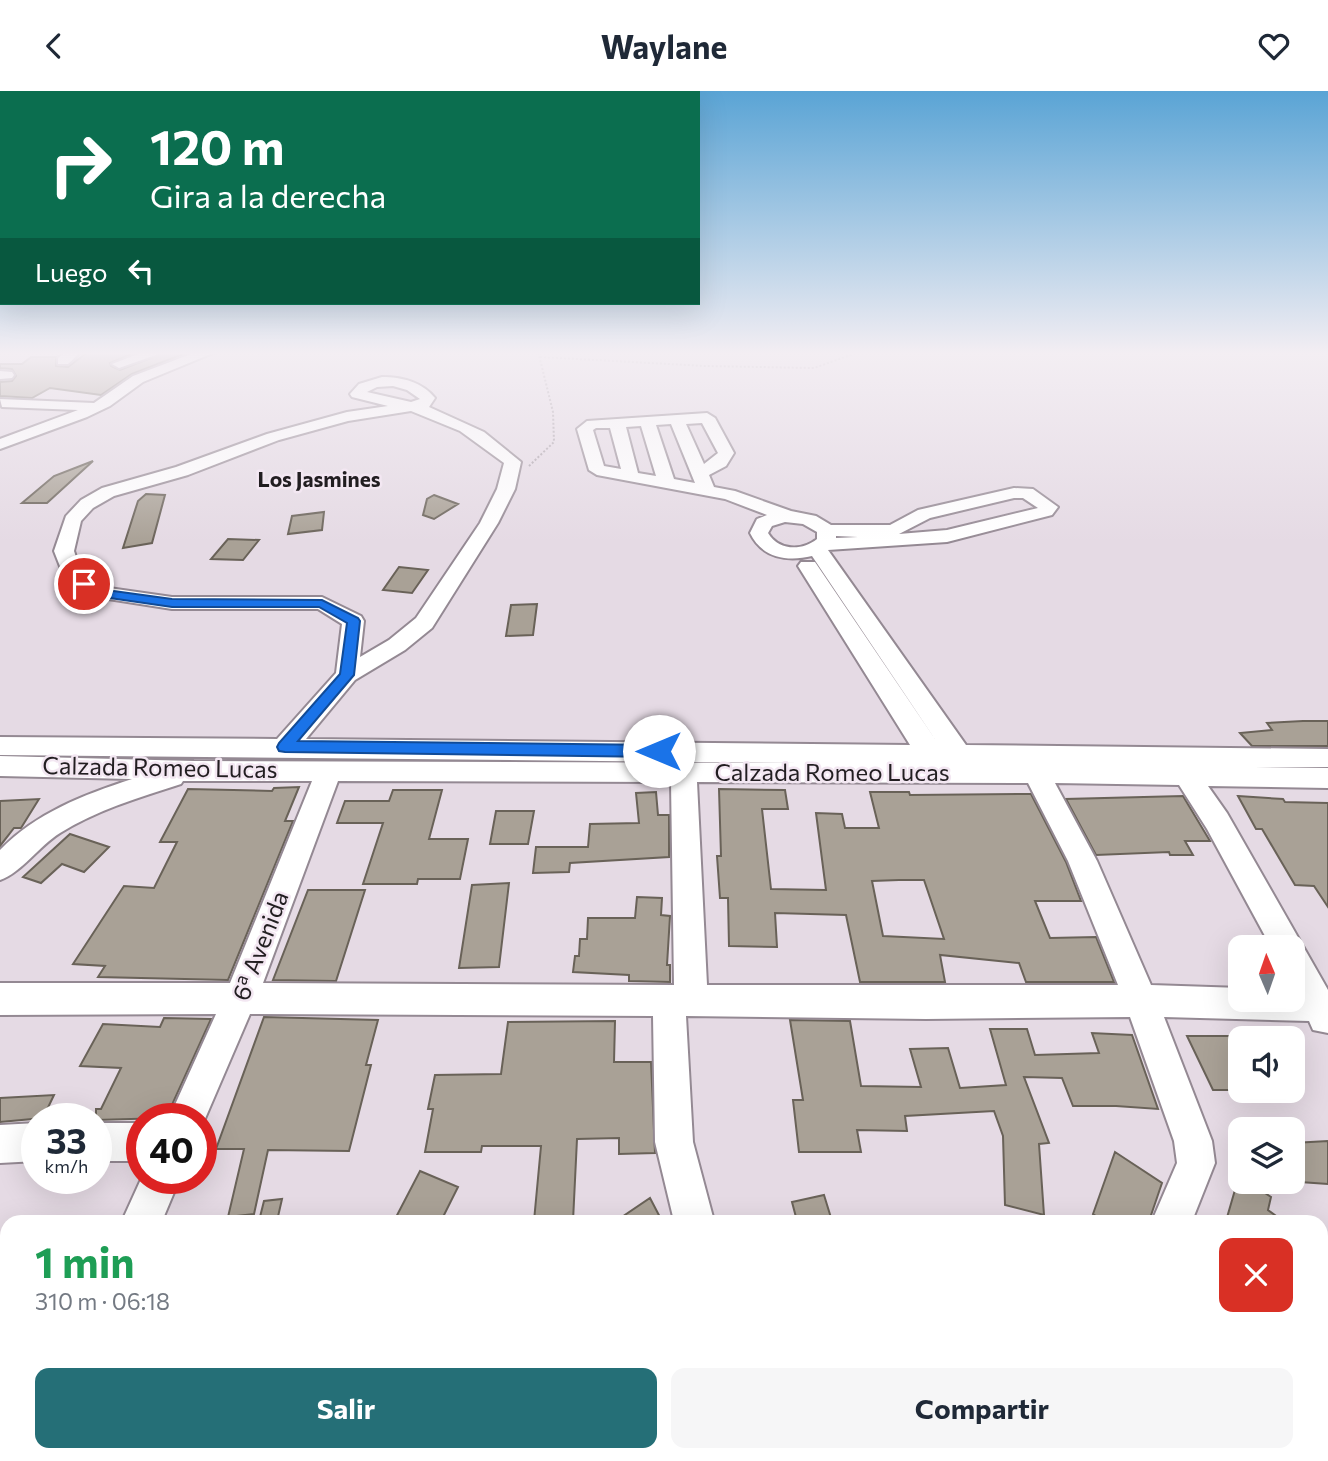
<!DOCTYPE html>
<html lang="es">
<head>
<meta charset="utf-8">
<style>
	:root { --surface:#fff; --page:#f6f6f7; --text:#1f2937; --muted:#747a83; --accent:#256f77 }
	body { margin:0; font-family:Commissioner,sans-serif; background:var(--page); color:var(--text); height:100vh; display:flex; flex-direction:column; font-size:26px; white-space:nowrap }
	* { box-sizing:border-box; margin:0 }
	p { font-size:23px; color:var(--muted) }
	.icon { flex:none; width:38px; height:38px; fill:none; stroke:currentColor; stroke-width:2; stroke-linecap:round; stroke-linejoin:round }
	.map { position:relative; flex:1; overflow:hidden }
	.sheet { position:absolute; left:0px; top:1124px; width:1328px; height:247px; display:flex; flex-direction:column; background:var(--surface); border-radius:21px 21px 0 0; box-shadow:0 7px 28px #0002 }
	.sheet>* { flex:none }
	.top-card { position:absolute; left:0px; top:0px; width:700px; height:214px; box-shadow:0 7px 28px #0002; background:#0b6e4f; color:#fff; overflow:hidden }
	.needle { width:46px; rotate:358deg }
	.controls { position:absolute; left:1228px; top:844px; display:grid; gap:14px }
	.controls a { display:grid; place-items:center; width:77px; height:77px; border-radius:14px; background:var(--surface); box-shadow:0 7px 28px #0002; font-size:35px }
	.speed { position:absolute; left:21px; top:1012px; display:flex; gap:14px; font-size:35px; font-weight:700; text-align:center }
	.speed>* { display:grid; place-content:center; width:91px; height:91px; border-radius:50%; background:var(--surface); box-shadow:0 7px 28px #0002; line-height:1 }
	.speed small { font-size:18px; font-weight:400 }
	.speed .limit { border:10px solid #d22; background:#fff; color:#111 }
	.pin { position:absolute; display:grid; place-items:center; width:60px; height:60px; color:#fff; margin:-30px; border:4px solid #fff; border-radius:50%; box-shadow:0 2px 7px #0007 }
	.me { position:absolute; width:77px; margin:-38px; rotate:270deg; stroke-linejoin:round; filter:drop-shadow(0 0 5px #0008) }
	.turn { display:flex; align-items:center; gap:24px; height:147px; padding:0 35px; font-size:32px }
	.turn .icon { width:91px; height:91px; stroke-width:2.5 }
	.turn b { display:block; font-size:49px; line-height:60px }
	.then { display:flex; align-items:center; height:66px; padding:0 35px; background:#0003; gap:14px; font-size:26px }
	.round { display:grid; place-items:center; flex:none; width:74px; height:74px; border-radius:14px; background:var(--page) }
	.overview { display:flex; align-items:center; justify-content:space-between; height:119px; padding:0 35px }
	h1 { font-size:42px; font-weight:700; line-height:52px; color:#1e9e55 }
	.cta { display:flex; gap:14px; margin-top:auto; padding:14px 35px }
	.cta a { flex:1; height:80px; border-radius:14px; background:var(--accent); color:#fff; font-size:28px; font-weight:700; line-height:80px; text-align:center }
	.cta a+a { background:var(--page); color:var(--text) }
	header { display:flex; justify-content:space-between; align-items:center; height:91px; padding:0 35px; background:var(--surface); font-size:32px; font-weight:700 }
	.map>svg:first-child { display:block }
	.building { fill:#a9a196; stroke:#696258; stroke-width:2; fill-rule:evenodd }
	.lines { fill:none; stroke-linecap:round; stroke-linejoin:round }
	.minor-casing { stroke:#948993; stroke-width:4 }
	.path { stroke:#a9a0a8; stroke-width:2; stroke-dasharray:2 2; stroke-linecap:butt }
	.minor { fill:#fff; fill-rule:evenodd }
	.route { fill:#1a73e8; stroke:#114b97; stroke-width:2 }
	.labels { text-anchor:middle; stroke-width:5; stroke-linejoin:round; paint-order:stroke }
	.far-neighbourhood-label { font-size:21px; font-weight:bold; fill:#221e21; stroke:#f3e7f2 }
	.street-label { font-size:24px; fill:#221e21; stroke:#f3e7f2 }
</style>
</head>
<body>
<header><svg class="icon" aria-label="back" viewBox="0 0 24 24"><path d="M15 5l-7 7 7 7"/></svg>Waylane<svg class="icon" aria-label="heart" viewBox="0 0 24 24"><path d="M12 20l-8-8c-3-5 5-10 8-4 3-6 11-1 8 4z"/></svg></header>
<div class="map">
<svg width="1328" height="1370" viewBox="0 0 1328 1370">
	<rect width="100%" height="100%" fill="#e5dae4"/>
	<path class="building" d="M89 260H138L110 272 111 275 120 279 169 260H191L132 283 101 304 50 297 32 307 0 305V291L12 290 16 285 12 278 0 277V273H22L31 266H56V275L68 276Z
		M93 370 47 412H22L54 385Z
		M146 403 165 404 152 452 123 457 138 410Z
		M434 404 458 413 434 428 423 424 427 408Z
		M324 421 322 439 288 443 292 425Z
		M228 448 259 449 243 469 211 468Z
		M399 476 428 479 412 502 383 499Z
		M537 513 533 544 506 545 511 514Z
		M1303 630H1328V655H1252L1240 642 1272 639 1267 632Z
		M299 696 285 730H293L228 889 98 886 105 875 73 873 124 795 154 797 177 751H160L188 698 272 700 274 697Z
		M719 698 785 699 788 718H762L771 798 826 799 816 722 842 723 845 737H879L870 701H909L910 704 1031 703 1066 771 1081 810H1035L1050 847 1096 846 1114 891H1026L1019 872 940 864 945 891H860L846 824 775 822 777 856 729 855 728 807H720L717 765H721ZM899 789H924L944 848 883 845 872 790Z
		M393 699H442L429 748H468L460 788H418L417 793H363L383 732H337L345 710H389Z
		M656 701 658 724H669V766L570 772 569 781 533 782 536 756H588L590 733 639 732 636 702Z
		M1183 705 1210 750H1185L1193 764H1170L1169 761 1096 764 1066 708Z
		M1238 705 1283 708 1285 711 1328 712V816L1314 795 1295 794 1262 738H1256Z
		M39 708 21 737H14L0 755V710Z
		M496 720H534L528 753H490Z
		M70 743 109 756 84 781 62 773 41 792 23 786Z
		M509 792 499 876 459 877 472 794Z
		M308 799H365L336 890 273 889Z
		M637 806 662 807 661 824 670 825 667 874H670V891L629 890V884L573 881 575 865H579L580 848H587L588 827H635Z
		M264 926 378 929 366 974H371L349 1060 268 1059 254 1123 228 1126 244 1058H216Z
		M164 927 211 928 166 1027 96 1029V1018H101L121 977 80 975 103 933 160 936Z
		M790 929 850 930 861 995 921 996 910 958 948 957 960 997 1006 994 990 938H1027L1035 964 1099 962 1092 942 1132 944 1158 1018 1116 1015H1073L1062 987 1024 986 1049 1052 1039 1053 1044 1124 1005 1114 1003 1045 994 1020 905 1025 907 1040 857 1039 861 1061H799L793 1009H803Z
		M615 930 614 971H651L655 1062 619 1063V1047L577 1048 573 1130H534L541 1055H482L481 1061H425L433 1018H428L435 984 501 983 508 931Z
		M1187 945H1241V999H1213Z
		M54 1004 43 1027 0 1031V1007Z
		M1328 1050V1093L1300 1091 1293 1079V1052Z
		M1115 1061 1162 1092 1149 1130H1103L1093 1123Z
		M420 1080 458 1096 441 1130H394Z
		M1239 1085 1241 1090H1247L1271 1106 1268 1119 1283 1130H1226Z
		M824 1104 832 1130H797L792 1111Z
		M650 1107 662 1130H616Z
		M282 1108 277 1130H259L264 1110Z"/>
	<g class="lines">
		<g class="minor-casing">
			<path id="minor" d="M67 260H82L68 273H58V267Z
				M146 260H167L119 277 112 273Z
				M199 260H218L143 291 110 315 87 326 0 358V348L78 319 2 316 0 308 94 312 133 285Z
				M0 280 12 281 14 284 12 287 0 288Z
				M382 286C402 286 422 291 435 307L429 316 484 341 521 371 515 398 498 432 432 537 405 559 355 589 306 648 910 654 798 475 801 471H815L939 654 812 465C787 471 762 467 750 442L757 428 767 424 725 408 597 384 589 379 577 338 587 330 707 322 715 327 734 362 726 375 709 384 714 396 735 400 791 420 816 425 831 434H890L918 419 1014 397 1033 398 1058 416 1052 424 947 451 828 459 966 654 1328 658V676H1254L1328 677V697L1208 695 1227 722 1328 899V942L1313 939 1309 930 1164 926 1212 1050 1215 1072 1192 1130H1152L1177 1072 1174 1050 1130 926 926 928 686 925 693 1051 714 1130H674L655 1051 653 925 250 923 201 1037V1027H169L216 923 0 924V892H230L312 690H183L181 693C140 706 97 719 60 742 39 755 21 782 0 789V759C36 722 83 704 132 688L0 685V665L194 670 800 672 0 664V646L277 648 336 582 342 533 318 518H172L89 505 65 488 54 460 66 425 81 409 102 397 176 376 267 343 347 321 388 315 352 306 350 303 359 293ZM393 295 407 299 420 308 411 311 367 301 377 296ZM411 320 460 340 504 372 497 398 480 432 416 527 389 549 360 566 364 530 361 525 322 506H172L102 496 81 481 74 460 81 430 93 417 114 405 188 384 279 349 348 330ZM702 332 718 362 704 373 686 333ZM671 333 695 392 674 388 656 334ZM641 335 656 385 638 382 626 336ZM596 337H610L621 378 604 375 593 339ZM1014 407H1023L1038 417 947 439 899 443 930 427ZM785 431 803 433 817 441V448C802 460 779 460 768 442L772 435ZM836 445 858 446 836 447ZM338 690 671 691 674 894 263 892ZM697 691 1028 692 1068 770 1118 894H707ZM1055 692 1179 694 1207 738 1271 856H1293V908H1241V897L1151 894 1097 770Z
				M37 1032V1070L0 1072V1034Z
				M96 1032H142V1070H96Z
				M142 1086 180 1087 162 1130H122Z
				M1328 1270V1327L1321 1330V1272Z
				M1321 1357 1324 1363 1322 1370H1274L1276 1363H1321Z
				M14 1363H61L59 1370H11Z"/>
		</g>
		<path class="path" d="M540 266 706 275 814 277 862 260
			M529 375 554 351 553 321 538 260"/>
		<use href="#minor" class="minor"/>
	</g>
	<linearGradient id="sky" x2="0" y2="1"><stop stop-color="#5aa4d5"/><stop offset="0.58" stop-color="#f3eef3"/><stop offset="1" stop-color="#f3eef3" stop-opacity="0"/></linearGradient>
	<rect width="1328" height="452" fill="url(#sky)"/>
	<path class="route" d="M84 489 99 498 172 508 322 509 358 527 360 530 354 584 298 650 659 654 666 660 659 666 285 661 279 660 277 656 279 652 340 583 347 532 319 516H172L96 505 80 495V490Z"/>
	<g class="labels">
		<g class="far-neighbourhood-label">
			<text x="319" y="396">Los Jasmines</text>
		</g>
		<g class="street-label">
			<text transform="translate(160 677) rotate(1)" y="8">Calzada Romeo Lucas</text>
			<text x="832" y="690">Calzada Romeo Lucas</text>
			<text transform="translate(261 855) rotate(-69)" y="8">6ª Avenida</text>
		</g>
	</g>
</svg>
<div class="controls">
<a><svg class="needle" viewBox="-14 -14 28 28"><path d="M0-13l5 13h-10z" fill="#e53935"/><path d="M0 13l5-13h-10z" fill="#747a83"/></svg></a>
<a><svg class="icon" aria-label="sound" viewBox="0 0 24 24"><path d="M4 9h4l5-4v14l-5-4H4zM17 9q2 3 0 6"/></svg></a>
<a><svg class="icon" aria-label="layers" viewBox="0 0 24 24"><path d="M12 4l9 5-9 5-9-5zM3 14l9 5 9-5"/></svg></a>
</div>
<div class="speed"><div>33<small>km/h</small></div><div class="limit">40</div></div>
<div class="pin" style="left:84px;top:493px;background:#d93025"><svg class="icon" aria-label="arrive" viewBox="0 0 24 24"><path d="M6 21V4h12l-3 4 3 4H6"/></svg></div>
<svg class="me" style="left:659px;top:660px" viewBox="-20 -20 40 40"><circle r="19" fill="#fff"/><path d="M0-13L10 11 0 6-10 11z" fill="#1a73e8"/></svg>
<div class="top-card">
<div class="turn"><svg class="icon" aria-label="right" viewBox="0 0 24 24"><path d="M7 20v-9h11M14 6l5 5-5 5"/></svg><div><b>120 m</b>Gira a la derecha</div></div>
<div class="then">Luego<svg class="icon" aria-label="left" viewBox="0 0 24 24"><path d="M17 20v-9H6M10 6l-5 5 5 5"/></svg></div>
</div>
<section class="sheet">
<div class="overview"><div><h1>1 min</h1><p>310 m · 06:18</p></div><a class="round" style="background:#d93025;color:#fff"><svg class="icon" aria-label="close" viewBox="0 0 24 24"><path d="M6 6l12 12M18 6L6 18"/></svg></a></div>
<div class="cta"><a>Salir</a><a>Compartir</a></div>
</section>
</div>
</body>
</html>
